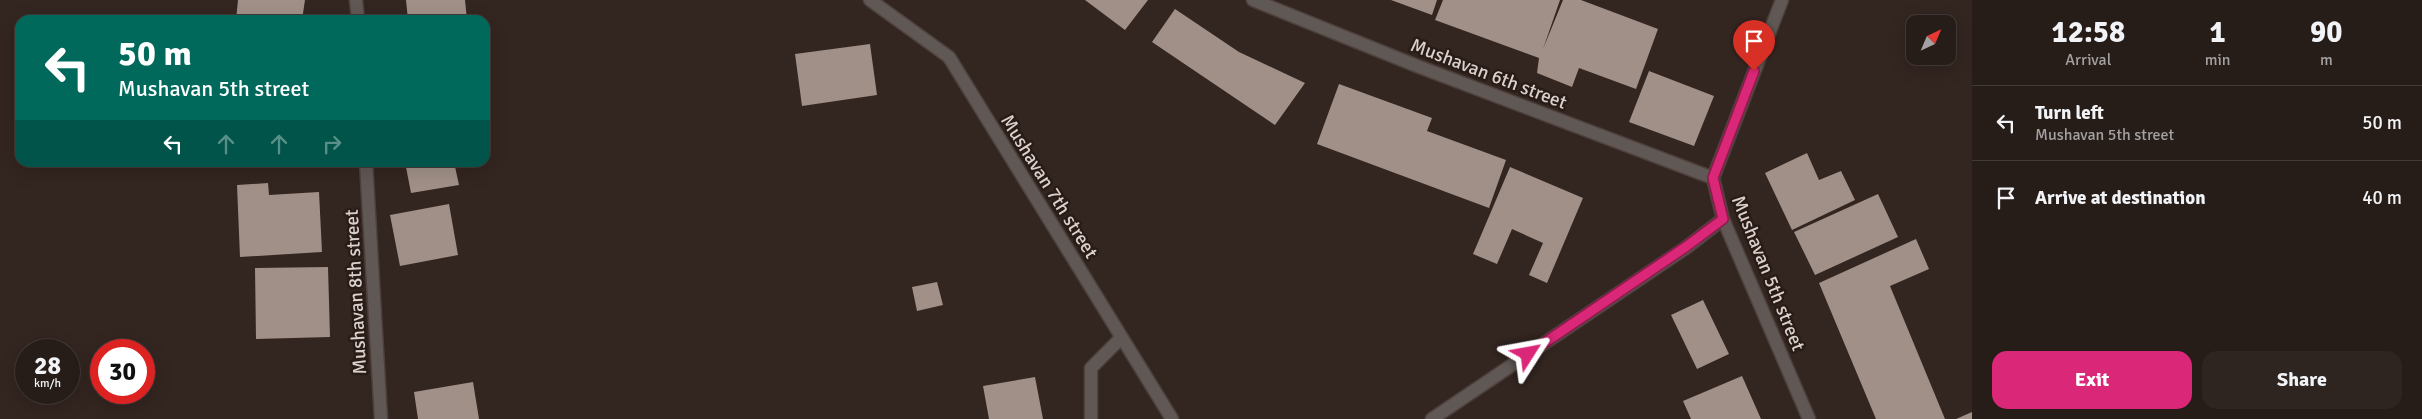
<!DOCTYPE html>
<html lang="en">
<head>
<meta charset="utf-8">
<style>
	:root { --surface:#261c18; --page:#2e2521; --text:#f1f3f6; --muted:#a4a1a2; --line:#423a37; --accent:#db2777 }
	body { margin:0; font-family:Signika,sans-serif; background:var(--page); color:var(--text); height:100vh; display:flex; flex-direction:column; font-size:19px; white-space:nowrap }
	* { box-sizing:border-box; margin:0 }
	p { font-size:16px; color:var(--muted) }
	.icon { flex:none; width:28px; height:28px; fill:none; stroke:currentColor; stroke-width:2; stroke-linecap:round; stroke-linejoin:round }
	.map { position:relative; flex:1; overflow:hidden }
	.drawer { display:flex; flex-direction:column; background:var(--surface); width:450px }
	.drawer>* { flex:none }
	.hud { position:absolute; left:15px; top:15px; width:475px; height:152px; border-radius:15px; box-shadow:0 5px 20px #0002,0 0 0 1px var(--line); background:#00695c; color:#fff; overflow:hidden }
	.needle { width:32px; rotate:44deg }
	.buttons { position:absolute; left:1906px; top:15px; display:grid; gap:10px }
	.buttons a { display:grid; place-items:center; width:50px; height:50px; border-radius:10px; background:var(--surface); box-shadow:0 5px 20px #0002,0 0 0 1px var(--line); font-size:25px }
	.speed { position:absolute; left:15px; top:339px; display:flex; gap:10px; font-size:25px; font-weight:700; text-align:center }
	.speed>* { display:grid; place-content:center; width:65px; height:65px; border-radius:50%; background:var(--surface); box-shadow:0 5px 20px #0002,0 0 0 1px var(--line); line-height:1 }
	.speed small { font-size:12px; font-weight:400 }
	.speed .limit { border:8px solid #d22; background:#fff; color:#111 }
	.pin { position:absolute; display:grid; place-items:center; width:42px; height:42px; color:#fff; margin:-51px -21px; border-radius:50% 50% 50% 0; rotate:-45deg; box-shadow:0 0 5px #0007 }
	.pin .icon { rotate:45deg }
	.me { position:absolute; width:55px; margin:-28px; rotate:56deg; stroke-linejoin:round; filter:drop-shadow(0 0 4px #0008) }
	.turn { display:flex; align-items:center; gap:18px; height:105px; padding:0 20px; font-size:22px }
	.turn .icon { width:65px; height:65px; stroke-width:2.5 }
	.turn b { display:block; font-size:35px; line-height:42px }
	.lanes { display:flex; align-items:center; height:48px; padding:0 20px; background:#0003; justify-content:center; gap:25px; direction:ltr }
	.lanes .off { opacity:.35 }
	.eta { display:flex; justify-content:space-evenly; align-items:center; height:85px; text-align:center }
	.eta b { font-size:30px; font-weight:700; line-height:35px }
	.button { display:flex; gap:10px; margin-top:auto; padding:10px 20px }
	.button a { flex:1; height:58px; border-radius:15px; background:var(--accent); color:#fff; font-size:20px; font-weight:700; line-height:58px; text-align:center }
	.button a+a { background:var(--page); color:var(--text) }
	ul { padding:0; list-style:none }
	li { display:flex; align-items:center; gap:15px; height:75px; padding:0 20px; border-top:1px solid var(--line) }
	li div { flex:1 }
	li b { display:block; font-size:19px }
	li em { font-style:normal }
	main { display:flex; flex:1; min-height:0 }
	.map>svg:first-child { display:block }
	.building { fill:#a09088 }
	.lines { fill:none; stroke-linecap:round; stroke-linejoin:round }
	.minor-casing { stroke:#4e413c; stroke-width:15 }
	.tertiary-casing { stroke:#4e413c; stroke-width:15 }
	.minor { stroke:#5f5855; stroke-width:12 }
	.tertiary { stroke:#5f5855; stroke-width:12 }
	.route-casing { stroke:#8e194d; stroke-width:12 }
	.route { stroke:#db2777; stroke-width:9 }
	.labels { text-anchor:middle; stroke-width:5; stroke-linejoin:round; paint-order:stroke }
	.street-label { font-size:19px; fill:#dad1ce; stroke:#291c16 }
</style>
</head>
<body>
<main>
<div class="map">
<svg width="1972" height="419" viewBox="0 0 1972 419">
	<rect width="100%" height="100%" fill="#332520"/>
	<path class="building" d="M238 0H305L302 20H236Z
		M406 0H465L467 20H408Z
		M1085 0H1148L1125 30Z
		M1391 0H1437L1432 15Z
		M1443 0H1560L1543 49 1563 0H1581L1658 29 1636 89 1579 68 1572 87 1537 73 1539 58 1435 20Z
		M1175 9 1239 52 1305 83 1275 125 1152 42Z
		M870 44 877 95 802 106 795 54Z
		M1649 71 1714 96 1694 146 1629 122Z
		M1339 84 1432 118 1427 131 1506 160 1489 208 1317 144Z
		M1807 153 1819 180 1841 171 1855 200 1792 230 1765 173Z
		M405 162H454L459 185 411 193Z
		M1510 167 1583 198 1547 283 1529 275 1543 243 1512 229 1497 264 1473 254Z
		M268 183 269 195 319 192 322 252 240 257 237 185Z
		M1878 194 1898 237 1815 275 1794 232Z
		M449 204 458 255 400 266 390 215Z
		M1916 239 1929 269 1890 286 1945 419H1876L1819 283Z
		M328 267 330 337 256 339 255 268Z
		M937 282 943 305 917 311 912 287Z
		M1703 300 1729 354 1697 369 1671 315Z
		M1742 376 1761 419H1691L1683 401Z
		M1035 377 1043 419H989L983 386Z
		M473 382 479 419H418L414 392Z
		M1972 412V419H1956Z"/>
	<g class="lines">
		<g class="minor-casing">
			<path id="minor" d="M356 0 358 20
				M870 0 949 57 1172 419
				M1253 0 1417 66 1713 178
				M366 162 381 419
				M1091 419V368L1121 338
				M1432 419 1687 247 1723 219"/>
		</g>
		<g class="tertiary-casing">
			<path id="tertiary" d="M1782 0 1713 178 1723 219 1809 419"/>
		</g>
		<use href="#minor" class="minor"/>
		<use href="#tertiary" class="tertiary"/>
	</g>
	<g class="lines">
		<g class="route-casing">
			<path id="route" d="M1528 354 1687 246 1723 219 1713 178 1754 71"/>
		</g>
		<use href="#route" class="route"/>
	</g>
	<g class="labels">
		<g class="street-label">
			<text transform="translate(1489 73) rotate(21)" y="7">Mushavan 6th street</text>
			<text transform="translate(1050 186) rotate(58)" y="7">Mushavan 7th street</text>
			<text transform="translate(1769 273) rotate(68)" y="7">Mushavan 5th street</text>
			<text transform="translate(355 292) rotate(-93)" y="7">Mushavan 8th street</text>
		</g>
	</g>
</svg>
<div class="buttons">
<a><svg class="needle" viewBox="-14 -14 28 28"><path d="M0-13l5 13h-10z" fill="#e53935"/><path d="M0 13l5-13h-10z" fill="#a4a1a2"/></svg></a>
</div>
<div class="speed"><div>28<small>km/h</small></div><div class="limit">30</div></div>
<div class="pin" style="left:1754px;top:71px;background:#d93025"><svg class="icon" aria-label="arrive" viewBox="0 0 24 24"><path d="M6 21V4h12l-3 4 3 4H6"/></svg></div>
<svg class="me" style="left:1528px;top:354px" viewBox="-20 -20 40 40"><path d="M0-17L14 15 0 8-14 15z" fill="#db2777" stroke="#fff" stroke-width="4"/></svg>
<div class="hud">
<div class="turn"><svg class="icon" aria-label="left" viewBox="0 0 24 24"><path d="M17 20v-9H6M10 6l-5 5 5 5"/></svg><div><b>50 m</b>Mushavan 5th street</div></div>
<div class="lanes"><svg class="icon" aria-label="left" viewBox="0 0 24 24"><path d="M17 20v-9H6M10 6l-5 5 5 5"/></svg><svg class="icon off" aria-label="ahead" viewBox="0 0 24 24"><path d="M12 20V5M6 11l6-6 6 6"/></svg><svg class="icon off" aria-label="ahead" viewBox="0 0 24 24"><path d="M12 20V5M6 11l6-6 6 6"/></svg><svg class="icon off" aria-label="right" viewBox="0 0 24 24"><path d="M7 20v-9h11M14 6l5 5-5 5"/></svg></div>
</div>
</div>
<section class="drawer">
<div class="eta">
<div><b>12:58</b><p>Arrival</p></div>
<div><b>1</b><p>min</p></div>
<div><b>90</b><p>m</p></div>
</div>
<ul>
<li><svg class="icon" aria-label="left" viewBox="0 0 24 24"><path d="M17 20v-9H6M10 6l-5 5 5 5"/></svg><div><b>Turn left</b><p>Mushavan 5th street</p></div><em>50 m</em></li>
<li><svg class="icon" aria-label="arrive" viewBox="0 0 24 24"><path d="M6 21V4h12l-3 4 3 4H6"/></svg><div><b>Arrive at destination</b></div><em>40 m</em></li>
</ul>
<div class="button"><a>Exit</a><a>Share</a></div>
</section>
</main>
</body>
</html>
